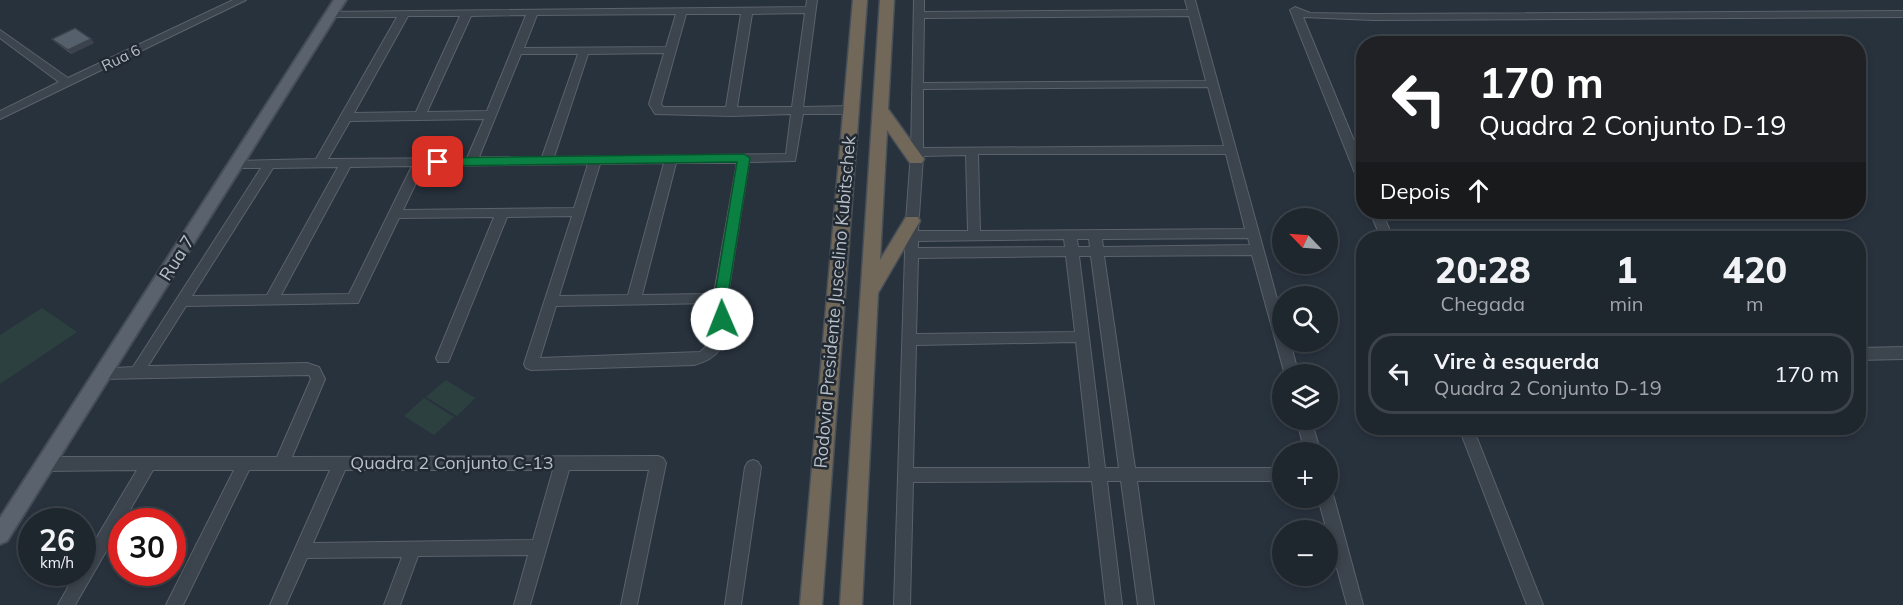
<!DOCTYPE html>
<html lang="pt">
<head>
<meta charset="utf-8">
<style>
	:root { --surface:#1e262e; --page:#262e36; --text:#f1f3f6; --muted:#a1a5aa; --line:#3c434a }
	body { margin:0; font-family:Mulish,sans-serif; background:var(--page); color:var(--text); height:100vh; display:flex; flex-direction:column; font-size:22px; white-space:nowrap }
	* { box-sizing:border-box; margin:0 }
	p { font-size:20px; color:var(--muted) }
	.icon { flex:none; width:33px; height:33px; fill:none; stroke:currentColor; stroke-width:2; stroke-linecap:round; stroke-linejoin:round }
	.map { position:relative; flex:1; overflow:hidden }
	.sheet { position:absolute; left:1356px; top:231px; width:510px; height:204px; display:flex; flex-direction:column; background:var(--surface); border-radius:24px; box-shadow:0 3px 9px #0003,0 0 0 2px var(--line) }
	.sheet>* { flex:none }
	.guide { position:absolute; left:1356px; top:36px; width:510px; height:183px; border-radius:24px; box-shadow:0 3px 9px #0003,0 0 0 2px var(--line); background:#202124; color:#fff; overflow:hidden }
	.needle { width:39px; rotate:295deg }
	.tools { position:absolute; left:1272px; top:208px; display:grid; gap:12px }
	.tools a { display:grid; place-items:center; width:66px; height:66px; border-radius:50%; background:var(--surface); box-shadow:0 3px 9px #0003,0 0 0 2px var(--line); font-size:30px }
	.speed { position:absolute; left:18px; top:508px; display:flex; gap:12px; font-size:30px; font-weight:700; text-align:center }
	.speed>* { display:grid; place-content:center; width:78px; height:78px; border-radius:50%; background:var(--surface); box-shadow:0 3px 9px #0003,0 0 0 2px var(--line); line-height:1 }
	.speed small { font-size:15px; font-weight:400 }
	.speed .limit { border:9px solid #d22; background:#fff; color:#111 }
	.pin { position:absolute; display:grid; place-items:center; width:51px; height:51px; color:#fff; margin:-26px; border-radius:12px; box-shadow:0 3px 9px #0006 }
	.me { position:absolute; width:66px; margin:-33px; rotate:359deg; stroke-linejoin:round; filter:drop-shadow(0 0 4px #0008) }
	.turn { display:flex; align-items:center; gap:21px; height:126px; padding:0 24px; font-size:27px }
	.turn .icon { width:78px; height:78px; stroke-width:2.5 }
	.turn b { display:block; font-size:42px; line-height:51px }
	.then { display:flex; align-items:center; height:57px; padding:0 24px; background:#0003; gap:12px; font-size:22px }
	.eta { display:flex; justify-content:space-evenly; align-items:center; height:102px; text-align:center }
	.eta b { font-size:36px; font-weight:800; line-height:42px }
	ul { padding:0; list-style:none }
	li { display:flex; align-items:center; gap:18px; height:81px; margin:0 12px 9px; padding:0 12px; border:3px solid var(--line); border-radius:24px }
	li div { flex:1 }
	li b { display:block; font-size:22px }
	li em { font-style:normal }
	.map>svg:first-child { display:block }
	.green { fill:#2d4040 }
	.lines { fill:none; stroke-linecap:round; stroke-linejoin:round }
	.minor-casing { stroke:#5a626b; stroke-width:2 }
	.major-casing { stroke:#454d56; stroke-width:4 }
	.highway-casing { stroke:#474f58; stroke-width:3 }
	.minor { fill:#3c444d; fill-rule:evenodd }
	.major { fill:#5a636d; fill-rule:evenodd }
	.highway { fill:#72685a; fill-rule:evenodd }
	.wall { fill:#4a535d }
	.shaded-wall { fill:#3c434c }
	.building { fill:#56606c; stroke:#3c434c; stroke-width:1.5 }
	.route { fill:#0b8043; stroke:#07532c; stroke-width:1.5 }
	.labels { text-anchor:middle; stroke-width:5; stroke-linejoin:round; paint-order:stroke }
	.far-street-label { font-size:15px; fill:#b8bfc8; stroke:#212932 }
	.street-label { font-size:18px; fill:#b8bfc8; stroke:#212932 }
</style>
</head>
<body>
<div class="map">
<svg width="1903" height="605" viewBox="0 0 1903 605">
	<rect width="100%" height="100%" fill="#28323d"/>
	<path class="green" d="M42 308 77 332 0 384V335Z
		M446 380 475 398 457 416 426 397Z
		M424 398 454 417 434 435 404 416Z"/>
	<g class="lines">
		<g class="minor-casing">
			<path id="minor" d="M233 0H246L0 119V111L59 82 0 38V30L68 78Z
				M807 0H817L803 107 851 106 857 110 851 114H803L795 161 749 162 729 288C724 297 727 301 728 311 731 339 722 358 694 365L531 370 526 368 524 364 572 216 507 217 450 358 448 362H438L436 358 494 217 399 218 358 303 186 306 148 366 307 363 319 367 325 379 292 457 658 456 663 458 666 463 637 605H621L649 470H569L530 605H514L528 555 418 556 400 605H384L402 557 307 558 286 605H270L330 470H249L183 605H166L234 470H153L75 605H58L76 573H82V562L137 470 45 471 40 469 37 464 40 459 45 457H277L311 379 309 375 103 379 98 377 96 373 98 369 133 367 261 168H236L230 164 232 161 316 159 397 17H331L326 14 327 12 806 7ZM805 13 792 107H737L752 14ZM676 14 666 47 524 48 537 15ZM686 14H741L726 107H663L661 104ZM526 15 487 111 427 112 471 16ZM408 16H460L416 112 354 113ZM664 53 649 104 655 114 731 116 791 114 786 154 554 157 588 54ZM521 54H578L542 157H479ZM484 119 467 158 328 159 350 121ZM664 163 628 295 559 296 600 164ZM676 163H737L715 288 713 292 708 294 642 295ZM588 164 574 208 403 210 424 166ZM412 166 349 294 281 295 350 167ZM338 167 267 295 192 296 273 168ZM713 303C716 321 716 340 700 352L540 358 556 306ZM345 470H553L533 540 313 543Z
				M914 0H924V12L1188 10 1185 0H1195L1282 317V342H1290L1299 375H1285L1252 255 1104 256 1135 468H1282V481H1137L1154 605H1138L1121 481H1107L1122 605H1106L1092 481 913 482 910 605H894L906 221 911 152ZM1189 16 1206 81 923 83 924 18ZM1208 87 1224 146 923 148V89ZM978 154H1226L1245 229 980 231ZM966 155 968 231H918L923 156ZM1248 238 1250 245 1103 247 1102 239ZM1064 239 1065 247 918 248V241ZM1077 239H1089L1090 247H1078ZM1066 256 1075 332 916 334 918 258ZM1079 256H1091L1119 468H1105ZM1076 342 1090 468H913L916 345Z
				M1295 7 1310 13 1373 14 1903 11V17L1373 20 1303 17 1364 165V185L1358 181 1290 10Z
				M1370 212H1382L1393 238H1381Z
				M1903 347V359L1858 360V348Z
				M1297 420H1311L1321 453H1305Z
				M1459 428H1473L1543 605H1527Z
				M753 460 758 462 761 467 741 605H725L745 467 748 462Z
				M1328 492 1332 493 1334 498 1363 605H1347L1318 498H1328Z"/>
		</g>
		<g class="major-casing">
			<path id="major" d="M334 0H346L7 541 0 544V518Z"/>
		</g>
		<g class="highway-casing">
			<path id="highway" d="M853 0H867L822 605H800Z
				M880 0H894L888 109 924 159 922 163H910L887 130 880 260 906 217H918L920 221 878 293 862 605H840Z"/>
		</g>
		<use href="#minor" class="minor"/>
		<use href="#major" class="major"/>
		<use href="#highway" class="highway"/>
	</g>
	<path class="wall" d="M52 39 94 43 71 54 55 42Z"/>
	<path class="shaded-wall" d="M91 39 94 43 71 54 68 50Z"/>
	<path class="building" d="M75 28 91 39 68 50 52 39Z"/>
	<path class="route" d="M744 154 750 158 729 288 725 296 728 305 729 319 722 324 715 319 714 305 711 296 716 288 737 162 438 166 432 162 438 158Z"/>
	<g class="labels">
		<g class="far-street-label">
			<text transform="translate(121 58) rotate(-26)" y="5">Rua 6</text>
		</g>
		<g class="street-label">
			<text transform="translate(177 258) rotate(-58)" y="6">Rua 7</text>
			<text transform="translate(835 302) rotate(-85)" y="6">Rodovia Presidente Juscelino Kubitschek</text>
			<text x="452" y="469">Quadra 2 Conjunto C-13</text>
		</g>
	</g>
</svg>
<div class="tools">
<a><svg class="needle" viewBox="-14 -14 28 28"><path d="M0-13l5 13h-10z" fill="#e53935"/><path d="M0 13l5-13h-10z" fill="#a1a5aa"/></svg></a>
<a><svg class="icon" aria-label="search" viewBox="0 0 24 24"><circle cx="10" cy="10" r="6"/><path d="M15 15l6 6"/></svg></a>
<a><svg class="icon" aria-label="layers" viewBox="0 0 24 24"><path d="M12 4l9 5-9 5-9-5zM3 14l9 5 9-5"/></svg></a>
<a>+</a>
<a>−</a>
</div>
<div class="speed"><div>26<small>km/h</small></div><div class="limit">30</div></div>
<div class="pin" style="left:438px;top:162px;background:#d93025"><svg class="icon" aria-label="arrive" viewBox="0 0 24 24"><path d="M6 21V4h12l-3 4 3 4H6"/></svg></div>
<svg class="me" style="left:722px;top:319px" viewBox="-20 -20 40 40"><circle r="19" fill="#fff"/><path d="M0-13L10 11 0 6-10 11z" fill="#0b8043"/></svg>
<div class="guide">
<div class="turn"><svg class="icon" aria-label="left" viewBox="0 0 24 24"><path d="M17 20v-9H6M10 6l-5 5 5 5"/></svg><div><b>170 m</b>Quadra 2 Conjunto D-19</div></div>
<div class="then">Depois<svg class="icon" aria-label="ahead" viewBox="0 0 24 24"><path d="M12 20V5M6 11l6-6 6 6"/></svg></div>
</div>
<section class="sheet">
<div class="eta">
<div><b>20:28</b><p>Chegada</p></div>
<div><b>1</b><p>min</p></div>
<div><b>420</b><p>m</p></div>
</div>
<ul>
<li><svg class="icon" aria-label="left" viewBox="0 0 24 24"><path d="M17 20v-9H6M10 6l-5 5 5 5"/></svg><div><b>Vire à esquerda</b><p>Quadra 2 Conjunto D-19</p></div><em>170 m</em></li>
</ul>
</section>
</div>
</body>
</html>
